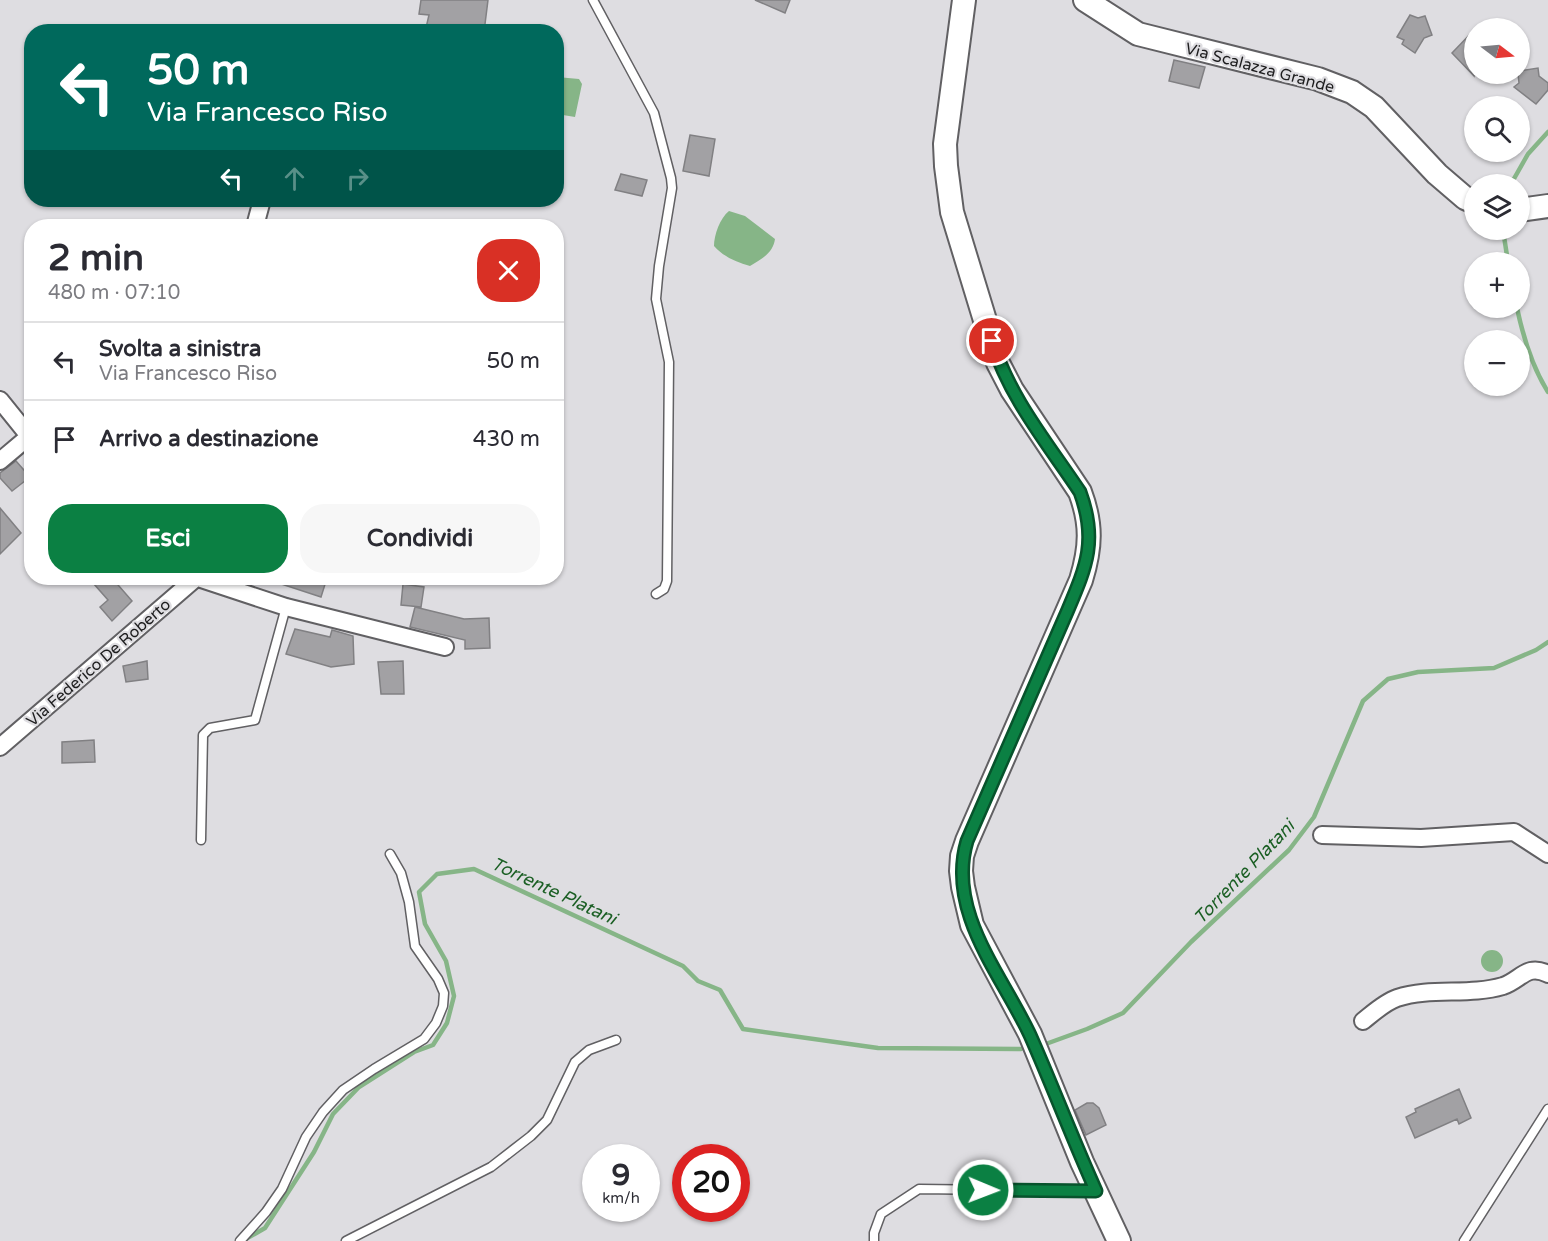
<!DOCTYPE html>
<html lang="it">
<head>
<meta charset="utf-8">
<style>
	:root { --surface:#fff; --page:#f7f7f7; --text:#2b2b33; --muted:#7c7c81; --line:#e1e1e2; --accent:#0b8043 }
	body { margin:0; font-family:"Varela Round",sans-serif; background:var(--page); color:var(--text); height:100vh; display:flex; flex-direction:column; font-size:22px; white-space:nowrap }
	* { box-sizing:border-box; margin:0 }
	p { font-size:20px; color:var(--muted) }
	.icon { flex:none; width:33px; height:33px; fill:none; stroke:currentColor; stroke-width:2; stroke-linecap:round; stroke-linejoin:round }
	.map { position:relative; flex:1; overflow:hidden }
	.side { position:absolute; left:24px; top:219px; width:540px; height:366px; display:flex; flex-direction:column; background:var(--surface); border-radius:24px; box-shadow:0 2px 4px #0004 }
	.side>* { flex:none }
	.guide { position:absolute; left:24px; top:24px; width:540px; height:183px; border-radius:24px; box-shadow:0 2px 4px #0004; background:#00695c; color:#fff; overflow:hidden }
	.needle { width:39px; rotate:106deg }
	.buttons { position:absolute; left:1464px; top:18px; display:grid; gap:12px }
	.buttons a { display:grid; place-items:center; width:66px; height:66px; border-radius:50%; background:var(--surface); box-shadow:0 2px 4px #0004; font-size:30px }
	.speed { position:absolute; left:582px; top:1144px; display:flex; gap:12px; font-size:30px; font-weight:700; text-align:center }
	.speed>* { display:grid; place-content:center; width:78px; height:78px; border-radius:50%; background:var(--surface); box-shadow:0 2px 4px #0004; line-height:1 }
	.speed small { font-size:15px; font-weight:400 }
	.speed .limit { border:9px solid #d22; background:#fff; color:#111 }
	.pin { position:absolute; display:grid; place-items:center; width:51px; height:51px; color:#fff; margin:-26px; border:3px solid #fff; border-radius:50%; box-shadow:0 2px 6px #0007 }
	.me { position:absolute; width:66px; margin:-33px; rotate:91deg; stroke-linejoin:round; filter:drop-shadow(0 0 4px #0008) }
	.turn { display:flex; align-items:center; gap:21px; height:126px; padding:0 24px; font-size:27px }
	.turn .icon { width:78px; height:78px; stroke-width:2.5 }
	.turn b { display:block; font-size:42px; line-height:51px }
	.lanes { display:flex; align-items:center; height:57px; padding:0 24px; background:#0003; justify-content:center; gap:30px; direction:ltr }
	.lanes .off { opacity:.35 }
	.round { display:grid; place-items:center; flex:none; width:63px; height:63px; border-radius:24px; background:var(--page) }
	.headline { display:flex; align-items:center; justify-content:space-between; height:102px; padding:0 24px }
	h1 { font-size:36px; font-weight:800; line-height:45px }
	.primary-button { display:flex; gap:12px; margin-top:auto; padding:12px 24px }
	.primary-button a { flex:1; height:69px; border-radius:24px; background:var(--accent); color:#fff; font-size:24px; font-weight:800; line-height:69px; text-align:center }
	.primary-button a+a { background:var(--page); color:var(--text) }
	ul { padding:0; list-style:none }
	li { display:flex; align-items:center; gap:18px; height:78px; padding:0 24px; border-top:2px solid var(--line) }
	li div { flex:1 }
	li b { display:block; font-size:22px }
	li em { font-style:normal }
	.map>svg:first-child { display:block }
	.water { fill:#86b587 }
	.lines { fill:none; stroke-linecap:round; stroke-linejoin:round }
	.stream { stroke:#86b587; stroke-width:4.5 }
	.building { fill:#a2a1a4; stroke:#818083; stroke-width:1.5 }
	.lane-casing { stroke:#616063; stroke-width:11 }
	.street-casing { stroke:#616063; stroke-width:20 }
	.secondary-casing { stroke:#616063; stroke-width:26 }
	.lane { stroke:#fff; stroke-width:8 }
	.street { stroke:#fff; stroke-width:16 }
	.secondary { stroke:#fff; stroke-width:22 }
	.route-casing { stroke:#07532c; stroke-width:15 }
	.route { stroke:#0b8043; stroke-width:10 }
	.labels { text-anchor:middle; stroke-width:4.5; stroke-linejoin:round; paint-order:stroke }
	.street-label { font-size:16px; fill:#1d1d1e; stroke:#dedde1 }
	.water-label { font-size:18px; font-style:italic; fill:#1b5f24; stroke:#dedde1 }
</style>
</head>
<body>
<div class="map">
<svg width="1548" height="1241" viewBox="0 0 1548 1241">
	<rect width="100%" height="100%" fill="#dedde1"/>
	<path class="water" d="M557 77 579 79 582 84 575 117 557 114Z
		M729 211 745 216 775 239C773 253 762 259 750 266 736 262 724 257 714 246 714 235 720 218 729 211Z
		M1481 961a11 11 0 1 1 22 0a11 11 0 1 1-22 0Z"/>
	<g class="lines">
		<path class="stream" d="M1511 184 1528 154 1548 132
			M1503 230 1508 262
			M1517 308C1523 336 1532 367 1548 392
			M1043 1045 1087 1029 1123 1013 1191 942 1289 850 1314 817 1363 701 1388 679 1418 672 1494 668 1536 650 1548 642
			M244 1240 265 1228 314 1152 333 1114 359 1087 414 1052 433 1045 447 1023 454 996 446 961 425 924 419 892 437 874 474 869 683 966 698 981 720 990 743 1029 878 1048 1021 1049"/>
	</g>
	<path class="building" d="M421 0H488L484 32H425L429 15 419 14Z
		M755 0H790L785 13Z
		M1410 15 1418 18 1425 16 1432 35 1424 38 1415 53 1402 44 1404 40 1397 37Z
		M1474 30V76L1452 53Z
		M1174 60 1205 67 1199 88 1169 81Z
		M1538 68 1539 76 1548 83V90L1536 104 1514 87 1519 83 1518 74 1520 71Z
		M690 135 715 139 709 176 683 171Z
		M621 174 647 180 642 196 615 190Z
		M16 461 30 477 12 491 0 478V473Z
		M0 508 21 533 0 554Z
		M102 578H112L132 601 112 621 100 607 108 600 94 584Z
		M269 578H327L321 597 269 580Z
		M403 584 424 587 421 607 401 605Z
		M415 607 464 619 489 618 490 648 465 649V640L410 627Z
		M295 629 330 637 332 630 353 636 354 664 331 667 286 654Z
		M147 661 148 679 126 682 123 666Z
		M403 661 404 694H381L378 662Z
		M94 740 95 762 62 763V742Z
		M1459 1089 1471 1118 1459 1124 1457 1119 1415 1138 1406 1117 1416 1112 1415 1109Z
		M1087 1103H1093L1099 1108 1106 1125 1086 1135 1075 1110Z"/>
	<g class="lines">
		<g class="lane-casing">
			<path id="lane" d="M593 0 654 113 671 178 672 188 659 266 656 299 669 362 667 581 664 589 656 594
				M201 840 203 735 210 728 255 720 286 607
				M240 1241 266 1212 282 1189 306 1137 323 1112 343 1090 374 1069 424 1039 436 1023 443 1006 444 993 438 979 415 946 409 902 401 873 390 854
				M346 1241 491 1167 531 1136 547 1120 575 1062 589 1050 616 1040
				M874 1241V1233L881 1214 919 1189 1092 1191
				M1464 1241 1548 1109"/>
		</g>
		<g class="street-casing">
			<path id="street" d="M255 226 262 200
				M0 400 29 436
				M0 461 32 434
				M198 578 286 607 445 647
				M0 747 196 578
				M1322 835 1421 838 1514 832 1548 854
				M1363 1021C1373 1013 1385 1002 1397 998 1431 987 1469 996 1503 986 1521 980 1527 963 1548 974"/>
		</g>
		<g class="secondary-casing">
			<path id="secondary" d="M964 0 945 144 946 166 952 212 998 363 1012 390 1080 492C1092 524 1091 547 1081 580L967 841 962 856 961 871 963 887 972 925 1030 1034 1082 1162 1119 1241
				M1085 0 1138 34 1318 79 1352 92 1374 107 1437 174 1465 198 1474 202
				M1520 210 1548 206"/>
		</g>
		<use href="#lane" class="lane"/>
		<use href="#street" class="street"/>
		<use href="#secondary" class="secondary"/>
	</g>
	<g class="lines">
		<g class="route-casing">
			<path id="route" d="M983 1190 1096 1191C1073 1140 1053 1087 1030 1035 1002 975 946 912 967 841L1067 612C1086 567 1098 541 1080 492 1048 444 1009 397 992 341"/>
		</g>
		<use href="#route" class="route"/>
	</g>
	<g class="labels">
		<g class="street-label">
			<text transform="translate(1260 67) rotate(15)" y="6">Via Scalazza Grande</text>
			<text transform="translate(98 662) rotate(-41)" y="6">Via Federico De Roberto</text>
		</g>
		<g class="water-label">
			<text transform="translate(1244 872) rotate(-46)" y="6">Torrente Platani</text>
			<text transform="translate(554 891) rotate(25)" y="6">Torrente Platani</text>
		</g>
	</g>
</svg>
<div class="buttons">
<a><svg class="needle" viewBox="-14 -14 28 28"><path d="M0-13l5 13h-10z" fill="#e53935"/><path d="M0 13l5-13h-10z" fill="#7c7c81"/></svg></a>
<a><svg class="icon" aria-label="search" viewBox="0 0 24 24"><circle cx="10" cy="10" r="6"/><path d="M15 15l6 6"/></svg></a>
<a><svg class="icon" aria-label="layers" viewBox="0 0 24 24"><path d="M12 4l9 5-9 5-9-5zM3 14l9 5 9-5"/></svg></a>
<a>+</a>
<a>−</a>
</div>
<div class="speed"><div>9<small>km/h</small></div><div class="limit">20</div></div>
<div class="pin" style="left:992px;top:341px;background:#d93025"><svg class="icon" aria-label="arrive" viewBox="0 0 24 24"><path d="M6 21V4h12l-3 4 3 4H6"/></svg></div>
<svg class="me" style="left:983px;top:1190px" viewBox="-20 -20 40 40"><circle r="17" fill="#0b8043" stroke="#fff" stroke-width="3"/><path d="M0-11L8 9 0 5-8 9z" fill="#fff"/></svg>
<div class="guide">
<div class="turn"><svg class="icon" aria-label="left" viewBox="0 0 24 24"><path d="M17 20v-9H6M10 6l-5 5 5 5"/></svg><div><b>50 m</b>Via Francesco Riso</div></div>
<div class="lanes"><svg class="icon" aria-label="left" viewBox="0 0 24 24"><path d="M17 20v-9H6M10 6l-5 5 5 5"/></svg><svg class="icon off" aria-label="ahead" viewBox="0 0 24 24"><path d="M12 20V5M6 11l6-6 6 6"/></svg><svg class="icon off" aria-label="right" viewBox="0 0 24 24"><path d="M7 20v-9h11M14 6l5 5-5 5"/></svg></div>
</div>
<section class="side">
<div class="headline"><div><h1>2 min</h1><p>480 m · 07:10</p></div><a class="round" style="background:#d93025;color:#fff"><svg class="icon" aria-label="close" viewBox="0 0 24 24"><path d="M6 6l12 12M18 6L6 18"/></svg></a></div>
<ul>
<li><svg class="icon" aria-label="left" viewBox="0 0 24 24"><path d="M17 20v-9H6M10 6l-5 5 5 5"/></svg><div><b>Svolta a sinistra</b><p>Via Francesco Riso</p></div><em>50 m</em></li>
<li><svg class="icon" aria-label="arrive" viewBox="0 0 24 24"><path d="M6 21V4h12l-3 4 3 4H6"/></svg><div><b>Arrivo a destinazione</b></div><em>430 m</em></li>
</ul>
<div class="primary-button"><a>Esci</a><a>Condividi</a></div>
</section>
</div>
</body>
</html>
